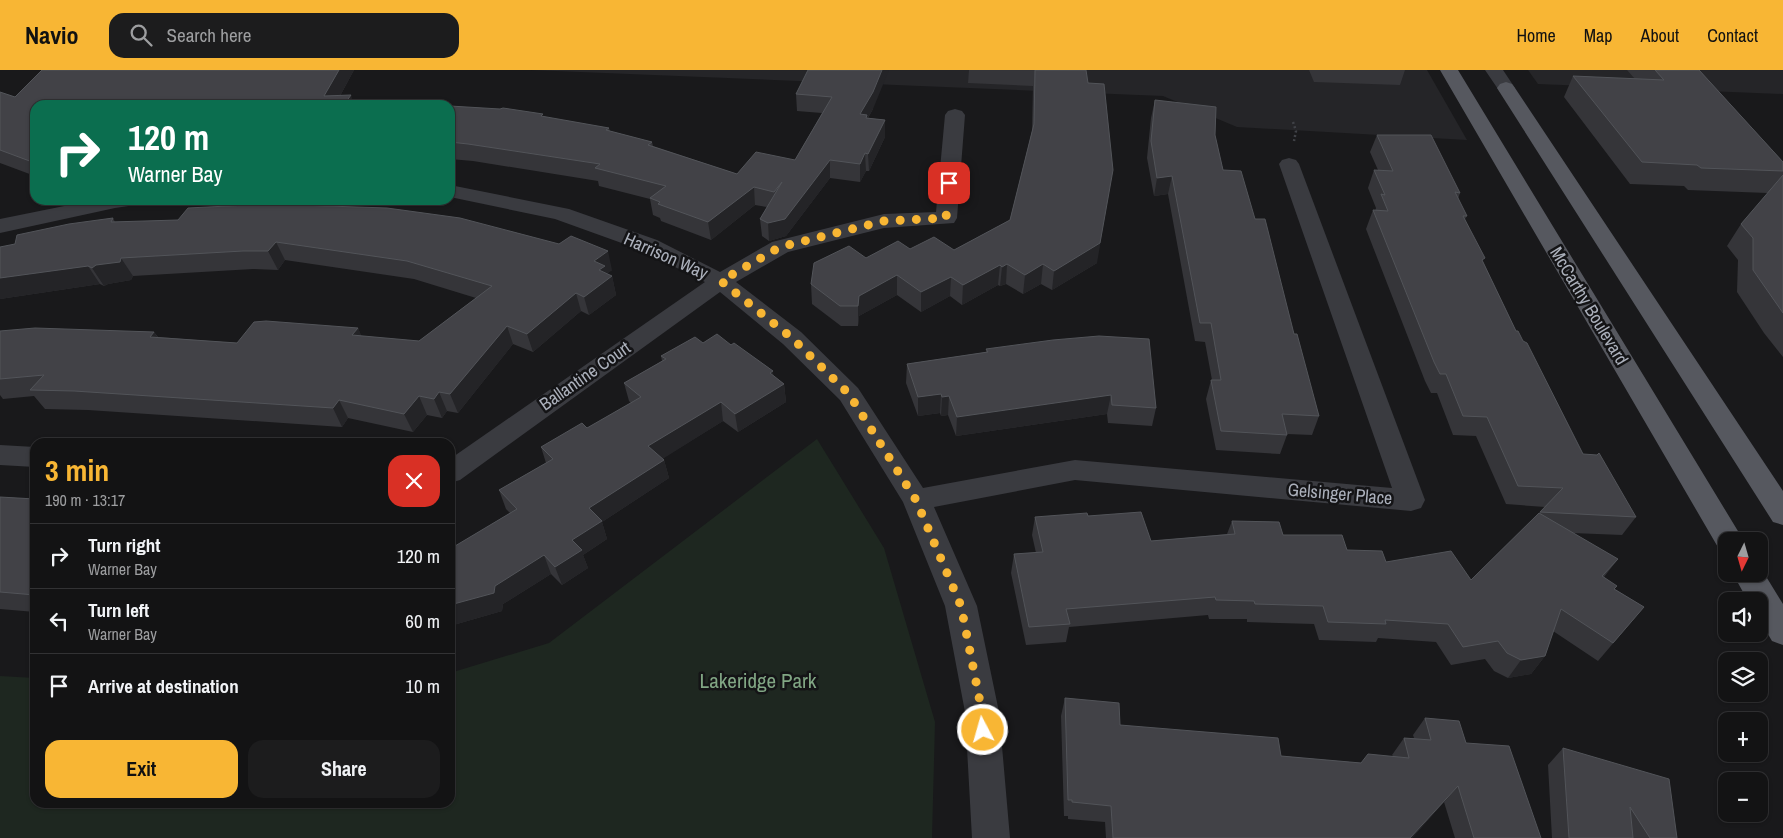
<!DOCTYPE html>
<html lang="en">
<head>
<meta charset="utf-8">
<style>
	:root { --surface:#131314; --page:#1c1c1d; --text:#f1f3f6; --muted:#9d9ea0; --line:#323234; --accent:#f8b634 }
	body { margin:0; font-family:"Archivo Narrow",sans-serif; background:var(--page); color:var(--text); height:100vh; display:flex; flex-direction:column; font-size:19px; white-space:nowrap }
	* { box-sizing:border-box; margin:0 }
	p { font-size:16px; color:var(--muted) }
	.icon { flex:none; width:28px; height:28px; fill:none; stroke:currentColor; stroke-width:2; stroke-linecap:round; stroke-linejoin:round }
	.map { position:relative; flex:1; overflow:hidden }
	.side { position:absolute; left:30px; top:368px; width:425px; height:370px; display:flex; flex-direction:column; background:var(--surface); border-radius:15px; box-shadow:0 1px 4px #0004,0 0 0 1px var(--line) }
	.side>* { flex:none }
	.banner { position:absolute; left:30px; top:30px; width:425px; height:105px; border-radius:15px; box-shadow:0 1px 4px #0004,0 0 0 1px var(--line); background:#0b6e4f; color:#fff; overflow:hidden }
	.needle { width:32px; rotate:185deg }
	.tools { position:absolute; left:1718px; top:462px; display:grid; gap:10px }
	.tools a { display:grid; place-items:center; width:50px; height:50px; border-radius:10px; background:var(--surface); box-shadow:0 1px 4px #0004,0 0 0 1px var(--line); font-size:25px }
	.pin { position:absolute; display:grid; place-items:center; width:42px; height:42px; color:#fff; margin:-21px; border-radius:10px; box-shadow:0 2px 8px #0006 }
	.me { position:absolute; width:55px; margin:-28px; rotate:354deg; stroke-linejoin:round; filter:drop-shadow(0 0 4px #0008) }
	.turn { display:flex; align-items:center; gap:18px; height:105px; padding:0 15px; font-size:22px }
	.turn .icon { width:65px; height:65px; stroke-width:2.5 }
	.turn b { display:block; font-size:35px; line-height:42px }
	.round { display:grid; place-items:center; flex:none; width:52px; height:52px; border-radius:15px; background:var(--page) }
	.headline { display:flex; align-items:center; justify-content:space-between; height:85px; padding:0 15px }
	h1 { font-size:30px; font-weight:700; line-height:38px; color:var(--accent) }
	.primary-button { display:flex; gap:10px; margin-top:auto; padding:10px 15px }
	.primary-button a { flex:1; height:58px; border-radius:15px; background:var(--accent); color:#111; font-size:20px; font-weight:700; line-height:58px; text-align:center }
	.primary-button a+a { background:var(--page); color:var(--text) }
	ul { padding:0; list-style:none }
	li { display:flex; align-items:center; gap:15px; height:65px; padding:0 15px; border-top:1px solid var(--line) }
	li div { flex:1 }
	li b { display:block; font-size:19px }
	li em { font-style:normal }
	header { display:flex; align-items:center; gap:30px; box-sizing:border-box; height:70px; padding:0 25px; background:var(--accent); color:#111 }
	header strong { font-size:24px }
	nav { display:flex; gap:28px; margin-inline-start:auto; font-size:18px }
	.search { width:350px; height:45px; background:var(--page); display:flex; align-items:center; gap:12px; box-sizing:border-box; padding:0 18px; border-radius:15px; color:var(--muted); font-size:19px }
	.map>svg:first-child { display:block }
	.built { fill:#252528 }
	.green { fill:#1e2720 }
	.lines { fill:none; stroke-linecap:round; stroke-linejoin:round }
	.path { stroke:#404247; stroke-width:2.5; stroke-dasharray:2 2.5; stroke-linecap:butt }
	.minor { fill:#3a3b40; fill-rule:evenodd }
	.major { fill:#56585f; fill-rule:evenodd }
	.wall { fill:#353539 }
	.shaded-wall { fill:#242427 }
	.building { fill:#424247; stroke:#525459 }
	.route { stroke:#f8b634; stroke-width:9; stroke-dasharray:0 16.2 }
	.labels { text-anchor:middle; stroke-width:5; stroke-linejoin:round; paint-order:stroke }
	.street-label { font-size:18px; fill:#abb0bb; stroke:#141416 }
	.near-park-label { font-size:21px; fill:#81a684; stroke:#141416 }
</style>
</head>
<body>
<header>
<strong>Navio</strong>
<div class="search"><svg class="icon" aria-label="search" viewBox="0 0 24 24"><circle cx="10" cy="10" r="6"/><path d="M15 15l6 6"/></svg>Search here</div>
<nav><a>Home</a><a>Map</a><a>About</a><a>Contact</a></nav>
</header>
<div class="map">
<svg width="1783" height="768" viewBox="0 0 1783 768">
	<rect width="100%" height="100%" fill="#19191b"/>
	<path class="built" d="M531 0H1427L1467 70 1237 57 1163 26Z
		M1528 0H1783V24L1538 14Z"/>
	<path class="green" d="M817 369 884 478 935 652 932 768H0V606L35 608V732H450V603L549 573Z"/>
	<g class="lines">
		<path class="path" d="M1293 52 1296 61 1294 71"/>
		<path class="minor" d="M1485 0H1503L1515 18 1512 22 1506 24 1500 22Z
			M955 39 962 41 965 45 957 148 954 153 884 158 788 182 736 212 801 262 858 318 923 418 1075 390 1392 418 1279 94 1282 90 1289 88 1296 90 1299 94 1425 430 1421 438 1411 441 1075 410 934 437 977 536 999 642 1010 768H972L965 642 945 536 903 432 840 330 783 274 720 222 460 410 450 413V389L705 212 641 180 555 149 450 127V115L569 139 657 170 720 202 772 172 884 144 936 142 945 45 948 41Z
			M94 130H146L142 134 115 138 0 163V149Z
			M0 375 35 377V397L0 395Z"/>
		<path class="major" d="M1440 0H1458L1744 471H1726V482L1719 479Z
			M1506 12 1512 14 1515 18 1783 421V455L1773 452 1497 18 1500 14Z
			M1759 495 1783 534V575L1772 571 1759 549V531H1748L1733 504H1759Z"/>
	</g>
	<path class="wall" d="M42 0H354L340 26 353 32H357L358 35H35V106L0 93V22L15 27Z
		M808 0 873 39 868 48 885 50V67L869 101H866L860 112 830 108 786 166 769 171 762 166 760 149 767 137 755 135 711 170 661 151 660 148 653 145 650 129 599 116 598 111 473 91 450 89V36L543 47 609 58 610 61 652 72 653 76 737 104 795 90 822 43 797 41 796 24Z
		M969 0H1086L1097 193 1052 220 1041 214 1023 224 1006 214 1000 216 998 215 962 235 950 226 921 242 897 225 859 246 858 256H841L812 234 811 214 866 188 910 179 954 180 1010 150 1032 61 1033 16 968 13Z
		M1309 0H1405L1400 15 1314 12Z
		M1627 0H1699L1783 92V287L1764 263 1737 222 1738 190 1727 176 1741 154 1768 123 1688 120 1684 116 1630 114 1564 27 1573 6 1635 9Z
		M1155 30 1215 65 1223 100 1255 149 1294 264 1319 346 1312 365 1287 364V365L1280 384 1216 380 1206 329 1211 310H1212L1205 272 1195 271 1168 124 1154 126 1147 88 1151 48Z
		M1377 65 1460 123 1458 129 1467 146 1465 149 1483 192 1516 261 1523 271 1583 384 1636 447 1622 465 1572 463 1618 489 1604 507 1615 519 1644 537 1598 591 1553 561 1545 586 1531 604 1508 608 1494 601 1485 589 1451 595 1436 572 1378 568 1376 572 1319 570 1314 554 1247 552V549H1209L1208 545 1069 557 1066 572 1026 575 1011 503 1014 484 1036 483 1032 465 1035 447 1088 446 1151 471 1227 464 1232 451 1283 465 1347 480 1386 492 1471 510 1545 437 1506 434 1476 366 1453 365 1437 323H1431L1425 311 1366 159 1373 140 1375 141 1376 138 1368 118 1374 100H1378L1370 82Z
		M113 148 115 152 612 200 606 204 612 206 616 225 589 245 581 241 533 282 513 274 458 343 447 341 442 348 427 345 413 362 348 348 342 357 88 340 45 339 34 326 3 329 0 325V261L154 262 158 267 237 273 358 258 361 266 419 271 476 228 414 209 285 190 278 200 253 199 133 206 131 210 108 214 104 216 100 214 0 229V177L15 174Z
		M703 273 774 306 784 314 786 332 738 362 723 351 663 388 664 390 669 408 602 452 607 469 583 485 588 498 562 515 551 504 503 534 502 541 450 556V468L454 477 510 443 506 439 499 420 546 393 541 377 587 358 631 333 629 331 624 313 662 291 661 286Z
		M986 279 1156 338 1152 356 1108 353 1107 344 956 366 948 345 941 346 940 343 918 346 906 313 907 294 986 282Z
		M0 427 35 429V542L0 539Z
		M1065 628 1120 655 1281 686 1361 693 1393 686 1392 685 1404 668H1414L1413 665 1425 648 1466 673 1541 768H1455L1444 732 1412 768H1106L1105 752 1068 749V746H1064L1061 646Z
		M1563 678 1677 768H1552L1548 695Z"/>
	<path class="shaded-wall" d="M339 0H354L335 35 324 26Z
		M882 0H889L873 39 867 49 860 44Z
		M351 25 354 35 346 32Z
		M885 50V67L869 101 868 84Z
		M865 83 866 101 860 112V94Z
		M830 90V108L786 166 769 171 768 153Z
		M1113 100 1097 193 1052 220 1054 201Z
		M1172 106 1168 124 1154 126 1157 108Z
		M754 117 755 135 711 170 708 152Z
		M276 172 285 190 278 200 268 181Z
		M608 181 612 200 607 204 612 206 616 225 589 245 584 227 594 191Z
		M121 188 133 206 131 210 108 214 104 216 92 198 96 195Z
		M1007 194 1006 214 1000 216 1002 197Z
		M1043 194 1041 214 1023 224 1025 205Z
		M1000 195 998 215 962 235 963 215Z
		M88 196 100 214 0 229V208Z
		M897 205V225L859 246 858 256V236L859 226Z
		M951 207 950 226 921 242V222Z
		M576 223 581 241 533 282 527 264Z
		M507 256 513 274 458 343 450 324Z
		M358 258 366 276 352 265Z
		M154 262 166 280 150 267Z
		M773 301 775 319 784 314 786 332 738 362 735 344 770 303Z
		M439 322 447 341 442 348 434 329Z
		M941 324 940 343 918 346V327Z
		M1111 325 1107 344 956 366 957 347Z
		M419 326 427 345 413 362 404 344Z
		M949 326 948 345 941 346 942 327Z
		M339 330 348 348 342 357 333 338Z
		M721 332 723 351 653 395 648 376Z
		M664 390 669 408 602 452 607 469 583 485 588 498 562 515 555 497 572 470 589 438Z
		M450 468 454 476 450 486Z
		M544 485 551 504 503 534 502 541 450 556V535L495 516Z
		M1545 586 1531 604 1508 608 1521 590Z
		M1458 716 1444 732 1412 768H1410Z"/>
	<path class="building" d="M42 0H339L324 26 351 25 346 32H357L355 34 382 35H35V93L0 80V22L15 27Z
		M808 0H882L873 22 860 44 867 45 866 48 885 50 868 84 865 83 860 94 830 90 785 149 768 153 760 149 782 112 774 122 754 117 708 152 658 134 660 132 650 128 666 116 595 98 600 94 468 74 450 72V36L500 39 503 38 543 44 541 46 609 58 606 60 652 72 648 75 737 104 756 82 795 90 832 27 796 24Z
		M1035 0H1086L1088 13 1104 14 1113 100 1100 173 1054 201 1043 194 1025 205 1007 194 1002 197 1000 195 963 215 951 207 921 222 897 205 859 226 858 236H840L811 214 814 193 849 176 866 188 898 171 910 179 934 167 954 180 1010 150 1034 54Z
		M1655 0H1699L1783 92V101L1701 98 1697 95 1642 92 1573 6 1664 10Z
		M1155 30 1216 37 1215 65 1223 100 1241 101 1255 149H1265L1294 264H1297L1319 346 1282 344 1287 365 1221 361 1211 310H1221L1211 253H1200L1172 106 1157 108 1151 71Z
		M1377 65H1431L1460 123 1455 122 1467 146H1463L1485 188 1482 190 1516 261H1518L1523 271 1527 273 1583 384 1597 385 1599 383 1636 447 1540 442 1563 418 1518 416 1487 347 1463 346 1446 304H1440L1434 292 1373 140 1388 141 1381 124 1385 125 1374 100 1393 101Z
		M1783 105V243L1753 200V168L1741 154Z
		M268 134 387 138 460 148 559 174 571 166 608 181 594 191 605 196 599 200 612 206 584 227 576 223 527 264 507 256 450 324 439 322 434 329 419 326 404 344 339 330 333 338 74 321 30 320 44 305 0 309V261L35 258 154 262 150 267 237 273 254 252 266 251 358 258 352 265 419 271 492 216 407 191 276 172 268 181H243L121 188 120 192 96 195 92 198 88 196 0 208V177L15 174 17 165 69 154 113 148 111 152 178 150 188 138Z
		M717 264 731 275 734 273 773 301 770 303 784 314 735 344 721 332 648 376 664 390 589 438 602 451 572 470 582 480 555 497 544 485 495 516 494 523 450 535V479L517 439 499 420 553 389 541 377 582 353 587 358 641 327 624 313 666 289 661 286 695 267 703 273Z
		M1099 266 1149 269 1156 338 1112 335 1111 325 957 347 949 326 942 327 941 324 918 327 907 294 988 282 986 279 1053 270Z
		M0 427 35 429V525L0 522Z
		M1141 442 1151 471 1235 464 1232 451 1279 452 1283 465H1342L1347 480 1382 481 1386 492 1451 481 1471 510 1539 443 1618 489 1602 506 1617 516 1614 519 1644 537 1613 573 1561 539 1545 586 1521 590 1507 583 1498 571 1463 577 1448 554 1385 550 1386 554 1328 552 1323 536 1255 534 1254 531 1216 530 1215 527 1066 539 1070 554 1029 557 1014 484 1043 482 1035 447 1087 443 1088 446Z
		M1065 628 1119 633 1120 655 1278 668 1281 686 1361 693 1368 684 1409 688 1404 668 1431 670 1425 648 1459 651 1466 673 1509 676 1541 768H1474L1458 716 1410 768H1113L1111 736 1072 732V730H1068Z
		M1563 678 1669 709 1677 768H1650L1630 737 1633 768H1569Z"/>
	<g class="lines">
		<path class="route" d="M949 113 946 148 884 151 780 177 721 211 792 268 849 324 916 430 961 536 982 642 983 660"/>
	</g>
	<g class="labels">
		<g class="street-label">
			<text transform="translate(666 186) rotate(24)" y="6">Harrison Way</text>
			<text transform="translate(1589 236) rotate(59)" y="6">McCarthy Boulevard</text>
			<text transform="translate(585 306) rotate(-35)" y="6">Ballantine Court</text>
			<text transform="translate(1340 424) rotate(5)" y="6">Gelsinger Place</text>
		</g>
		<g class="near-park-label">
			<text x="758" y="618">Lakeridge Park</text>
		</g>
	</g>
</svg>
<div class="tools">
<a><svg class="needle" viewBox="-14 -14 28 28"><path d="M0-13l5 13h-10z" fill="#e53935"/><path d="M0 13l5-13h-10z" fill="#9d9ea0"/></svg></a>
<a><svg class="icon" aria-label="sound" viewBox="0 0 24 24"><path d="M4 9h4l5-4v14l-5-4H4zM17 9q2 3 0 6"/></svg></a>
<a><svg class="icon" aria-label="layers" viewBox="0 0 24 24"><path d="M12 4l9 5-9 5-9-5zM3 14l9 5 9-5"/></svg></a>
<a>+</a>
<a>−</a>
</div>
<div class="pin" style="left:949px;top:113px;background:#d93025"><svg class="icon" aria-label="arrive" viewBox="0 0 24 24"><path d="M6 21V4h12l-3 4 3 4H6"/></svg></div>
<svg class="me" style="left:983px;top:660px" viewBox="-20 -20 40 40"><circle r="17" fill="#f8b634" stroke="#fff" stroke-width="3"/><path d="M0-11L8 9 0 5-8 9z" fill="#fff"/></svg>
<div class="banner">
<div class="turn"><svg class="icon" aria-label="right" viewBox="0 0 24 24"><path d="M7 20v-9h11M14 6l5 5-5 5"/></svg><div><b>120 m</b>Warner Bay</div></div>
</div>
<section class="side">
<div class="headline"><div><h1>3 min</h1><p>190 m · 13:17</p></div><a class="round" style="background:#d93025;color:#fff"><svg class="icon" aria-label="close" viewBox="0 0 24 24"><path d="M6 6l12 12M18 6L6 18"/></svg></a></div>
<ul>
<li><svg class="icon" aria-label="right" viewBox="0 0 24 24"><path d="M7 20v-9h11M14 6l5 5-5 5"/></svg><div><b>Turn right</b><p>Warner Bay</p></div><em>120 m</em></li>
<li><svg class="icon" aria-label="left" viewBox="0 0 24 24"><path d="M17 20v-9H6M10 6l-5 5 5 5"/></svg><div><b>Turn left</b><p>Warner Bay</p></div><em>60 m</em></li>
<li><svg class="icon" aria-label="arrive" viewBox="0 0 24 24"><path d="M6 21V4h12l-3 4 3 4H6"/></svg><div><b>Arrive at destination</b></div><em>10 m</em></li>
</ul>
<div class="primary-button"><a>Exit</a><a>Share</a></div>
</section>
</div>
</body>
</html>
